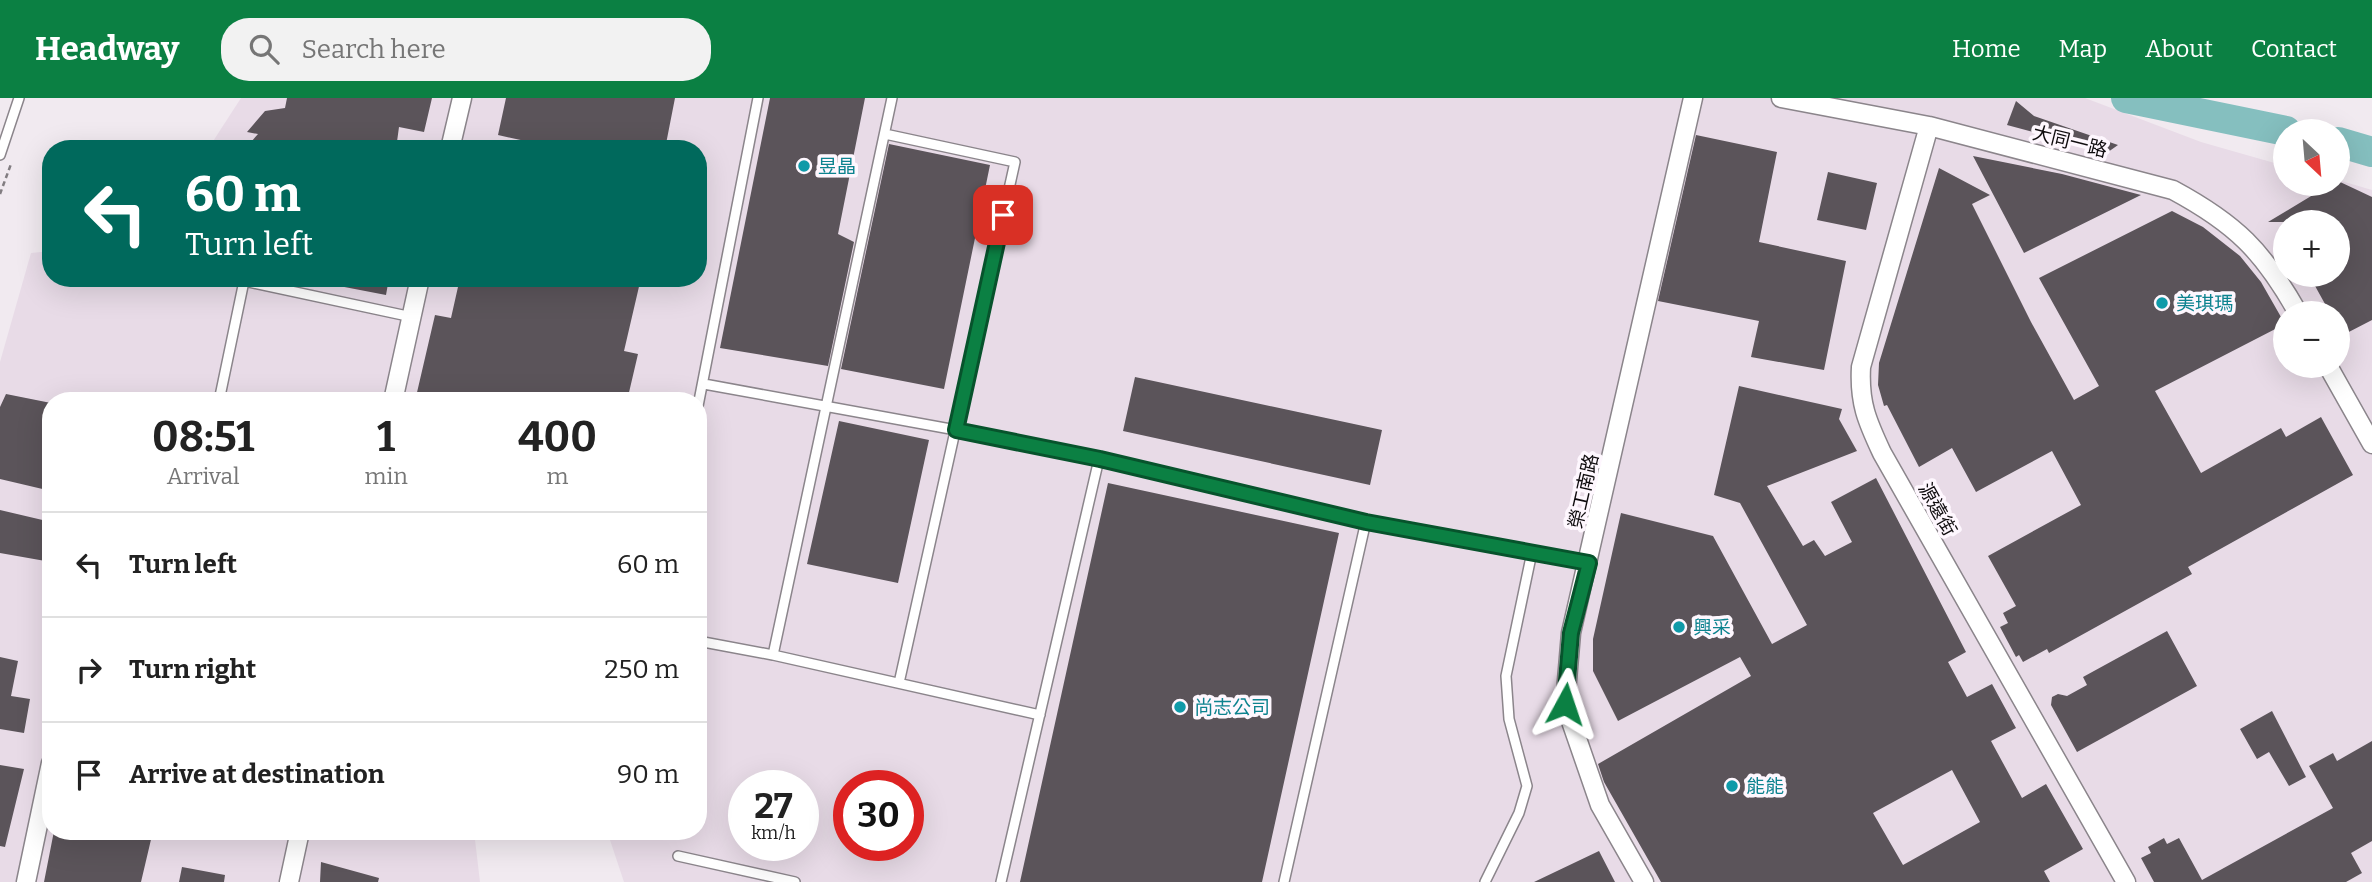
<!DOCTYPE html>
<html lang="en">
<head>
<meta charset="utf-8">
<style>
	:root { --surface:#fff; --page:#f2f2f2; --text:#222; --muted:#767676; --line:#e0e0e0; --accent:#0b8043 }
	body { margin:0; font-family:Bitter,"Noto Sans TC",serif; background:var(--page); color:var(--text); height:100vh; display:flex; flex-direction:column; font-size:26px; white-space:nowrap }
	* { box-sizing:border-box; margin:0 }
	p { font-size:23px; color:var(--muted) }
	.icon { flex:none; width:38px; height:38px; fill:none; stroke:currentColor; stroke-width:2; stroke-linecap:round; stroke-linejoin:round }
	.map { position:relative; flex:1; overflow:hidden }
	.panel { position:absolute; left:42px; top:294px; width:665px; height:448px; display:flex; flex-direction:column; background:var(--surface); border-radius:28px; box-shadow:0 7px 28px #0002 }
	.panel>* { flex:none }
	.hud { position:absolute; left:42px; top:42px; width:665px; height:147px; border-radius:28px; box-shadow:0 7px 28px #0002; background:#00695c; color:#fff; overflow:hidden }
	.needle { width:46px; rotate:154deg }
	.fabs { position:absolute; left:2273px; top:21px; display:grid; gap:14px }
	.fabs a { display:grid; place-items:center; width:77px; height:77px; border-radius:50%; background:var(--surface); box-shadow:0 7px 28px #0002; font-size:35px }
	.speed { position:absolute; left:728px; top:672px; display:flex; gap:14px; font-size:35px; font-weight:700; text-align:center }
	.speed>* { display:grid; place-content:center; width:91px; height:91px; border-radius:50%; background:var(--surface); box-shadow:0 7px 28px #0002; line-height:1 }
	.speed small { font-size:18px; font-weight:400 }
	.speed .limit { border:10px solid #d22; background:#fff; color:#111 }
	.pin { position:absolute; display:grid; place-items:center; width:60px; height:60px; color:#fff; margin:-30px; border-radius:14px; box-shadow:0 4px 10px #0006 }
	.me { position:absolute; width:77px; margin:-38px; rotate:5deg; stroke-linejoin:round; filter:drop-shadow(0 0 5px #0008) }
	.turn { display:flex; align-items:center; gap:24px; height:147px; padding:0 28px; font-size:32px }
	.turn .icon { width:91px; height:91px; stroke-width:2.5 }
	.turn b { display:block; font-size:49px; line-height:60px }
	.eta { display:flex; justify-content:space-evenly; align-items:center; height:119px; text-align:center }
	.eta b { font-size:42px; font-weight:700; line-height:49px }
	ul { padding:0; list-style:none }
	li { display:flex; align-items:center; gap:21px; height:105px; padding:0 28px; border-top:2px solid var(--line) }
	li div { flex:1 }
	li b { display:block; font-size:26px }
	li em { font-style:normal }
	header { display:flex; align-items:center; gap:42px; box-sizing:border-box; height:98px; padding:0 35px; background:var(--accent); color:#fff }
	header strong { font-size:33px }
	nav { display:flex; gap:38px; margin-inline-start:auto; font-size:24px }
	.search { width:490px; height:63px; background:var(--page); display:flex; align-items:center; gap:18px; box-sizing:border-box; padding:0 24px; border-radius:28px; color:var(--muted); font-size:26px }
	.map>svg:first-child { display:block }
	.built { fill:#e8dbe7; fill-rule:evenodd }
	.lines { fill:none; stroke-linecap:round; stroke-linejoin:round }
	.river { stroke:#85bfbf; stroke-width:30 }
	.building { fill:#5b545a; fill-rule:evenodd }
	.lane-casing { stroke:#8b858b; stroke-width:12 }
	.street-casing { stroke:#8b858b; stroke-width:21 }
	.path { stroke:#827d81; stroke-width:2.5; stroke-dasharray:5 3.5; stroke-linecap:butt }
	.lane { stroke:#fff; stroke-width:9 }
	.street { stroke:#fff; stroke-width:18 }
	.route-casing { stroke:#07532c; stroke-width:18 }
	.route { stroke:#0b8043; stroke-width:12 }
	.culture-dot { fill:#0f9aa8; stroke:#fef7fe; stroke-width:2.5 }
	.labels { text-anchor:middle; stroke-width:7; stroke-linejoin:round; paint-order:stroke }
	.street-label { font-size:19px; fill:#0f0c0e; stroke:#fef7fe }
	.culture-label { font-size:19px; fill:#0d838f; stroke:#fef7fe; text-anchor:start }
</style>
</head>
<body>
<header>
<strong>Headway</strong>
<div class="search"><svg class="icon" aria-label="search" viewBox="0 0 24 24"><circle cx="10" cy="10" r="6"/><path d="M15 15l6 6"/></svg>Search here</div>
<nav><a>Home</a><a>Map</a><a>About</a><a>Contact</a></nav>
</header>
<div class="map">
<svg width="2372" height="784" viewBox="0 0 2372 784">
	<rect width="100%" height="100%" fill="#f1eaf0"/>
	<path class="built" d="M241 0H2085L2201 44 2285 68 2286 86H2338V82L2372 92V784H624L607 733H698V303H51V733H474L480 784H0V264L31 155 51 153V180H698V51H208ZM2286 124H2338V177H2286ZM2286 215H2338V268H2286ZM744 688H803V747H744ZM849 688H908V747H849Z"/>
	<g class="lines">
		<path class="river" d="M2126 0 2286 33
			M2338 44 2372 54"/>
	</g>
	<path class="building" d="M287 0H432L424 34 399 29 396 51H245L258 36 247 34 265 13 285 10Z
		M506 0H675L665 51H562L498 37Z
		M770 0H865L838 136 854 144 828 268 720 250Z
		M2016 3 2034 18 2118 47 2101 59 2088 49 2007 27Z
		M1696 37 1777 54 1759 144 1846 163 1824 272 1751 259 1759 223 1658 203Z
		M889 46 990 67 944 291 841 271Z
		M1973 58 2062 76 2141 97 2024 155Z
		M1939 70 1990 97 1972 106 2031 224 2074 302 2099 288 2039 180 2172 113 2203 129 2240 158 2261 184 2285 226 2155 293 2201 375 2281 330 2286 339 2321 319 2353 377 2188 469 2192 476 2049 555 2047 551 2023 564 2019 557 2016 559 2000 529 2008 525 2003 515 2016 508 1988 458 2081 407 2052 353 1976 394 1952 350 1919 369 1887 307 1884 308 1878 287 1879 265Z
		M1828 74 1877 85 1866 132 1817 122Z
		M2338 83 2372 99V222L2343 237 2338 229V215H2330L2309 177H2338V124H2268L2331 86H2338Z
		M335 180H389L386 197 334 187Z
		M460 180H641L624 253 638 256 627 303H415L435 217 451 220Z
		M1135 279 1382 332 1370 387 1123 333Z
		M1739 288 1842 311 1839 321 1857 353 1767 388 1803 448 1814 442 1825 458 1852 444 1831 404 1876 380 1966 554 1948 564 1967 599 1992 586 2016 630 1991 643 2022 700 2046 686 2083 751 2044 773 2050 784H1661L1604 684 1598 666 1751 578 1740 559 1618 623 1593 573V541L1621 415 1713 438 1772 546 1807 527 1740 405 1714 397ZM1952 672 1980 724 1903 767 1873 715Z
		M6 296 51 305V393L0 381V309Z
		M839 323 929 342 898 485 807 466Z
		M1108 385 1339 435 1262 784H1020Z
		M0 412 51 424V464L0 455Z
		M2167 533 2197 588 2077 654 2051 607 2052 599 2058 596 2067 598 2087 587 2083 579Z
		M0 559 18 563 11 598 30 601 24 635 0 631Z
		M2272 613 2306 679 2289 688 2269 654 2257 661 2240 631Z
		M2372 643V743L2351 755 2362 775 2346 784H2154L2141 760 2151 755 2148 749 2164 740 2167 746 2179 740 2202 782 2333 710 2309 668 2333 655 2337 663Z
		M0 667 24 671 5 749 0 748Z
		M54 733H153L141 784H44Z
		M1599 753 1615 784H1534Z
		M321 764 379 780 378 784H320Z
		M182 769 225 777 224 784H179Z"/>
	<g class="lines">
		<g class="lane-casing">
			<path id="lane" d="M885 36 1015 64 899 585
				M0 57 19 0
				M704 286 956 332 1099 361 1366 423 1587 464
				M219 303 244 183 412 219
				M698 308 758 0
				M698 543 773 557 1040 617
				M773 557 892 0
				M678 758 795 784
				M1001 784 1099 361
				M1284 784 1366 423
				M1485 784 1519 715 1527 688 1509 621 1506 578 1532 454"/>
		</g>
		<g class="street-casing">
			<path id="street" d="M1781 0 1929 28 2173 92C2236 126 2263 153 2298 215
				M1929 28 1861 269C1859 305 1867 323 1882 355L2126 784
				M450 51 462 0
				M2328 268 2372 346
				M393 303 420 180
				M26 784 51 665
				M289 784 300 733
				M1644 784 1600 707 1565 606 1571 535 1693 0"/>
		</g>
		<path class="path" d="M0 96 11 66"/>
		<use href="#lane" class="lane"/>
		<use href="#street" class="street"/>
	</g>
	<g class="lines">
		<g class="route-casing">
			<path id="route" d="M1003 117 956 332 1100 361 1366 424 1589 465 1571 535 1565 606"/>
		</g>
		<use href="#route" class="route"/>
	</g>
	<g class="culture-dot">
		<circle cx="804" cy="68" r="7"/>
		<circle cx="2162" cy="205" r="7"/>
		<circle cx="1679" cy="529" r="7"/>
		<circle cx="1180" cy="609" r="7"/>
		<circle cx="1732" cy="688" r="7"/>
	</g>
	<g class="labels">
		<g class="street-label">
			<text transform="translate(2070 43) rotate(14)" y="7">大同一路</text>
			<text transform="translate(1583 393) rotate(-77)" y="7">榮工南路</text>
			<text transform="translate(1938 411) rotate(61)" y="7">源遠街</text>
		</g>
		<g class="culture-label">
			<text x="818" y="75">昱晶</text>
			<text x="2176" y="212">美琪瑪</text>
			<text x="1693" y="536">興采</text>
			<text x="1194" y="616">尚志公司</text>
			<text x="1746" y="695">能能</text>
		</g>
	</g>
</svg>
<div class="fabs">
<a><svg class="needle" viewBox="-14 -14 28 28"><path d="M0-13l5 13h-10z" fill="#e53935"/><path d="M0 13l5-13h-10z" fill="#767676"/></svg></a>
<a>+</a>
<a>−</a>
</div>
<div class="speed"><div>27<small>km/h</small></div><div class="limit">30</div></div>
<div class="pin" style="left:1003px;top:117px;background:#d93025"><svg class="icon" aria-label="arrive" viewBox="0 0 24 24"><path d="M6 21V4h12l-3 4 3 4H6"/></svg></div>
<svg class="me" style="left:1565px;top:606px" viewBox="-20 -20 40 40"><path d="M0-17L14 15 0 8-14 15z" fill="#0b8043" stroke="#fff" stroke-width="4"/></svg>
<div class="hud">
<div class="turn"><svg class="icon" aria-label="left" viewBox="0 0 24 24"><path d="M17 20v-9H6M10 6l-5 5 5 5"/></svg><div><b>60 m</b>Turn left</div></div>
</div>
<section class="panel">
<div class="eta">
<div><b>08:51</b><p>Arrival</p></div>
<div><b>1</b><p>min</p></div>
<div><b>400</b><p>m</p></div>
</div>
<ul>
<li><svg class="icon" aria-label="left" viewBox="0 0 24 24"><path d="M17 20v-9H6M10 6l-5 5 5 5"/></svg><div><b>Turn left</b></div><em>60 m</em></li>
<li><svg class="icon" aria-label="right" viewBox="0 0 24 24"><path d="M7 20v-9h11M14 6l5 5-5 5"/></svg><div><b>Turn right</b></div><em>250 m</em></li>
<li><svg class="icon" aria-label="arrive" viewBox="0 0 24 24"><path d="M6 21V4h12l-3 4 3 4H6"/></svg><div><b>Arrive at destination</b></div><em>90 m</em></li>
</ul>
</section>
</div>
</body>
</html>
